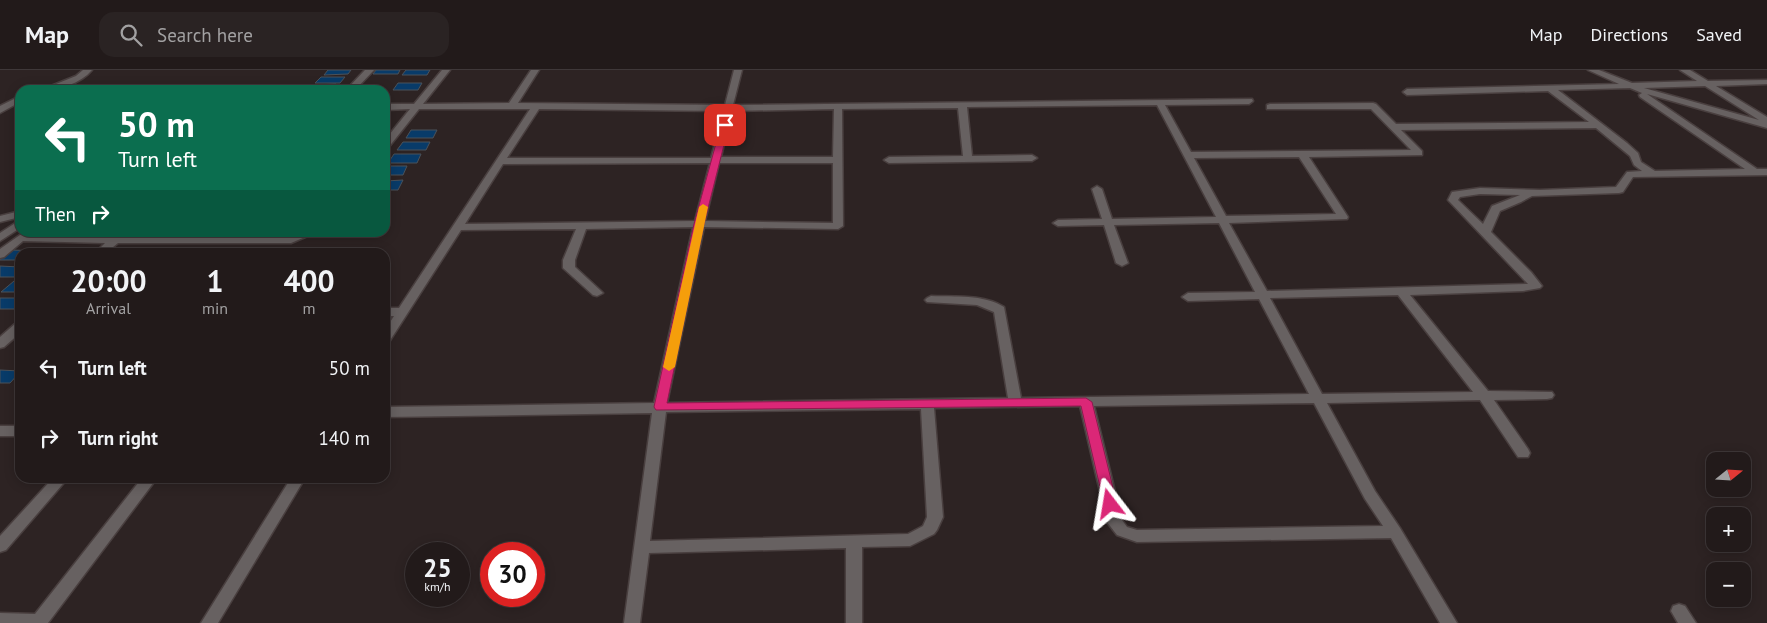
<!DOCTYPE html>
<html lang="en">
<head>
<meta charset="utf-8">
<style>
	:root { --surface:#221a1a; --page:#2a2323; --text:#f1f3f6; --muted:#a2a1a2; --line:#3f3839 }
	body { margin:0; font-family:"PT Sans",sans-serif; background:var(--page); color:var(--text); height:100vh; display:flex; flex-direction:column; font-size:19px; white-space:nowrap }
	* { box-sizing:border-box; margin:0 }
	p { font-size:16px; color:var(--muted) }
	.icon { flex:none; width:28px; height:28px; fill:none; stroke:currentColor; stroke-width:2; stroke-linecap:round; stroke-linejoin:round }
	.map { position:relative; flex:1; overflow:hidden }
	.drawer { position:absolute; left:15px; top:178px; width:375px; height:235px; display:flex; flex-direction:column; background:var(--surface); border-radius:15px; box-shadow:0 2px 12px #0003,0 0 0 1px var(--line) }
	.drawer>* { flex:none }
	.banner { position:absolute; left:15px; top:15px; width:375px; height:152px; border-radius:15px; box-shadow:0 2px 12px #0003,0 0 0 1px var(--line); background:#0b6e4f; color:#fff; overflow:hidden }
	.needle { width:32px; rotate:72deg }
	.tools { position:absolute; left:1706px; top:382px; display:grid; gap:10px }
	.tools a { display:grid; place-items:center; width:45px; height:45px; border-radius:10px; background:var(--surface); box-shadow:0 2px 12px #0003,0 0 0 1px var(--line); font-size:25px }
	.speed { position:absolute; left:405px; top:472px; display:flex; gap:10px; font-size:25px; font-weight:700; text-align:center }
	.speed>* { display:grid; place-content:center; width:65px; height:65px; border-radius:50%; background:var(--surface); box-shadow:0 2px 12px #0003,0 0 0 1px var(--line); line-height:1 }
	.speed small { font-size:12px; font-weight:400 }
	.speed .limit { border:8px solid #d22; background:#fff; color:#111 }
	.pin { position:absolute; display:grid; place-items:center; width:42px; height:42px; color:#fff; margin:-21px; border-radius:10px; box-shadow:0 2px 8px #0006 }
	.me { position:absolute; width:55px; margin:-28px; rotate:346deg; stroke-linejoin:round; filter:drop-shadow(0 0 4px #0008) }
	.turn { display:flex; align-items:center; gap:18px; height:105px; padding:0 20px; font-size:22px }
	.turn .icon { width:65px; height:65px; stroke-width:2.5 }
	.turn b { display:block; font-size:35px; line-height:42px }
	.then { display:flex; align-items:center; height:48px; padding:0 20px; background:#0003; gap:10px; font-size:19px }
	.eta { display:flex; justify-content:space-evenly; align-items:center; height:85px; text-align:center }
	.eta b { font-size:30px; font-weight:700; line-height:35px }
	ul { padding:0; list-style:none }
	li { display:flex; align-items:center; gap:15px; height:70px; padding:0 20px }
	li div { flex:1 }
	li b { display:block; font-size:19px }
	li em { font-style:normal }
	header { display:flex; align-items:center; gap:30px; box-sizing:border-box; height:70px; padding:0 25px; background:var(--surface); border-bottom:1px solid var(--line) }
	header strong { font-size:24px }
	nav { display:flex; gap:28px; margin-inline-start:auto; font-size:18px }
	.search { width:350px; height:45px; background:var(--page); display:flex; align-items:center; gap:12px; box-sizing:border-box; padding:0 18px; border-radius:15px; color:var(--muted); font-size:19px }
	.map>svg:first-child { display:block }
	.building { fill:#083b69; stroke:#4b525a }
	.lines { fill:none; stroke-linecap:round; stroke-linejoin:round }
	.minor-casing { stroke:#493f3f; stroke-width:3 }
	.minor { fill:#676161; fill-rule:evenodd }
	.route { fill:#db2777; stroke:#8e194d }
	.slow { fill:#f59e0b }
</style>
</head>
<body>
<header>
<strong>Map</strong>
<div class="search"><svg class="icon" aria-label="search" viewBox="0 0 24 24"><circle cx="10" cy="10" r="6"/><path d="M15 15l6 6"/></svg>Search here</div>
<nav><a>Map</a><a>Directions</a><a>Saved</a></nav>
</header>
<div class="map">
<svg width="1767" height="553" viewBox="0 0 1767 553">
	<rect width="100%" height="100%" fill="#2d2323"/>
	<path class="building" d="M328 0H351L348 4 324 5Z
		M376 0H400L398 4H373Z
		M406 0H430L427 5H402Z
		M321 7H345L340 13H315Z
		M398 13H422L418 20H393Z
		M336 14 332 20H307L312 15Z
		M411 60H437L433 68H406Z
		M403 72H430L426 80H397Z
		M394 84H421L417 93H388Z
		M385 96H407L403 105H385Z
		M403 110 398 120H385V111Z
		M11 180 42 181 20 182V190H0Z
		M0 196 20 197V201L14 207H0Z
		M14 211H20V222H1Z
		M0 228H20V236L17 239H0Z
		M0 300 20 301V302L10 313H0Z"/>
	<g class="lines">
		<g class="minor-casing">
			<path id="minor" d="M83 0H92C80 14 59 20 41 20L76 6Z
				M365 0H374L355 20H346Z
				M442 0H450L423 34 509 33 531 0H539L518 33 725 35 734 0H742L733 35 1252 29 1253 31 1249 34 1165 35 1191 82 1411 80 1371 39H1267V35L1270 34 1373 33 1376 34 1396 54 1589 52 1548 21 1407 25 1403 22 1407 19 1619 14 1588 0H1599L1632 13 1697 11 1680 0H1690L1708 11 1767 10V14L1716 16 1767 47V58L1647 24 1757 99H1767V105L1633 107 1623 122 1619 123 1532 126 1521 132 1500 141 1491 162 1531 202 1542 216 1540 218 1523 221 1410 225 1488 321 1552 322 1554 325 1552 328 1547 329 1494 330 1528 379 1530 383 1528 387H1518L1480 330 1327 333 1375 421 1400 458 1457 553H1440L1391 468 1137 472 1117 465 1107 452 1080 336 934 338 943 447 937 460 934 464 910 476 862 477V553H846V478L649 483 640 553H624L652 343 385 347V337L654 333 693 157 586 159 575 190V197L601 221 603 223 597 226 593 225 563 198V190L576 159 461 160 389 272 385 273V260L394 246H385V238H399L530 39H419L388 78 385 79V70L410 39 385 40V34H414ZM1705 16 1759 50 1644 18ZM1630 18 1642 23 1639 25 1640 27 1745 99 1655 101 1641 92 1638 83 1627 73 1558 20ZM1157 35 1216 147 1112 149 1102 119 1097 116 1092 119 1102 149 1058 150 1053 153 1058 156 1104 155 1116 193 1122 196 1128 193 1114 155 1219 153 1255 222 1188 223 1182 227 1188 231 1259 229 1309 324 1021 328 1004 237C983 224 955 227 931 226L927 228 925 230 927 232 977 235 994 242 1008 328 667 333 704 157 838 159 843 156 842 39 958 38 963 86 889 87 884 90 889 93 1032 91 1037 88 1032 85 972 86 967 37ZM539 39 723 41 711 88H507ZM834 39 833 87H721L732 41ZM1596 58 1630 86 1634 95 1642 101 1627 102 1616 117 1540 120 1480 118 1452 122 1448 130 1528 214 1267 221 1229 153 1347 149 1348 147 1309 87 1422 85V81L1401 60ZM1299 87 1336 144 1226 146 1194 88ZM710 93 695 151 465 154 503 94ZM719 93H833V153L705 151ZM1480 124 1520 125 1492 136 1483 154 1458 130 1460 127ZM1398 225 1473 322 1322 324 1270 228ZM1314 333 1365 429 1383 456 1137 460 1127 457 1122 450 1094 336ZM921 339 927 447 923 456 908 464 650 471 666 342Z
				M20 26V32L0 43V36Z
				M20 141V147L0 152V146Z
				M20 150V158L0 171V163Z
				M301 162H317L291 173H118L107 182H96L105 173 23 171 4 187 0 188V179L20 165 191 168 290 167Z
				M20 252V263L4 277 0 278V267L16 253Z
				M0 356H20V366H0Z
				M53 408H68L6 480 0 482V466Z
				M142 408H157L48 553H0V543L35 544Z
				M291 408H305L218 553H201Z
				M1679 534 1685 536 1696 553H1678L1671 541 1673 536Z"/>
		</g>
		<use href="#minor" class="minor"/>
	</g>
	<path class="route" d="M725 53 729 55 704 154 667 333 1086 328 1092 332 1117 434 1115 438 1110 440 1106 438 1104 434 1081 336 656 340 654 337 694 154 721 55Z"/>
	<path class="slow" d="M703 134 708 137 675 297 669 301 663 297 699 137Z"/>
</svg>
<div class="tools">
<a><svg class="needle" viewBox="-14 -14 28 28"><path d="M0-13l5 13h-10z" fill="#e53935"/><path d="M0 13l5-13h-10z" fill="#a2a1a2"/></svg></a>
<a>+</a>
<a>−</a>
</div>
<div class="speed"><div>25<small>km/h</small></div><div class="limit">30</div></div>
<div class="pin" style="left:725px;top:55px;background:#d93025"><svg class="icon" aria-label="arrive" viewBox="0 0 24 24"><path d="M6 21V4h12l-3 4 3 4H6"/></svg></div>
<svg class="me" style="left:1110px;top:434px" viewBox="-20 -20 40 40"><path d="M0-17L14 15 0 8-14 15z" fill="#db2777" stroke="#fff" stroke-width="4"/></svg>
<div class="banner">
<div class="turn"><svg class="icon" aria-label="left" viewBox="0 0 24 24"><path d="M17 20v-9H6M10 6l-5 5 5 5"/></svg><div><b>50 m</b>Turn left</div></div>
<div class="then">Then<svg class="icon" aria-label="right" viewBox="0 0 24 24"><path d="M7 20v-9h11M14 6l5 5-5 5"/></svg></div>
</div>
<section class="drawer">
<div class="eta">
<div><b>20:00</b><p>Arrival</p></div>
<div><b>1</b><p>min</p></div>
<div><b>400</b><p>m</p></div>
</div>
<ul>
<li><svg class="icon" aria-label="left" viewBox="0 0 24 24"><path d="M17 20v-9H6M10 6l-5 5 5 5"/></svg><div><b>Turn left</b></div><em>50 m</em></li>
<li><svg class="icon" aria-label="right" viewBox="0 0 24 24"><path d="M7 20v-9h11M14 6l5 5-5 5"/></svg><div><b>Turn right</b></div><em>140 m</em></li>
</ul>
</section>
</div>
</body>
</html>
